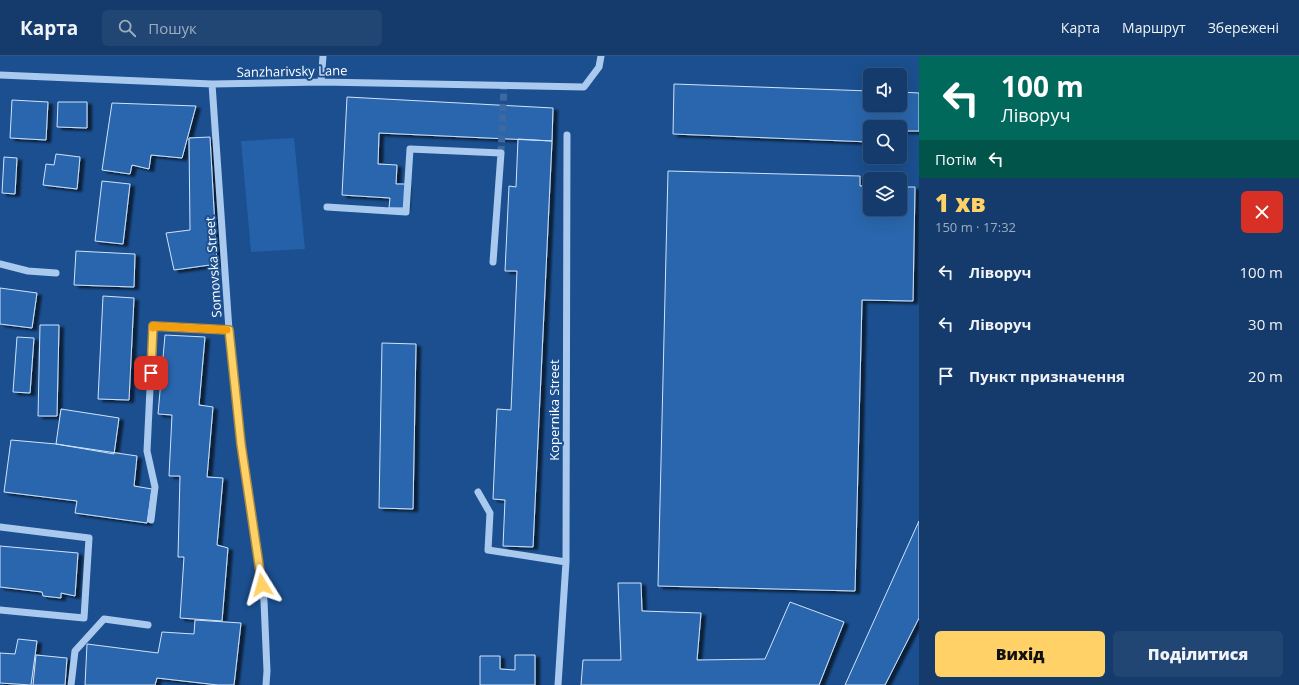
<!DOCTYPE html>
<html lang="uk">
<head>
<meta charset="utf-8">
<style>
	:root { --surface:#143b6b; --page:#214673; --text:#f1f3f6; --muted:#9dadc1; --line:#33557e; --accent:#ffd166 }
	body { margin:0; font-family:"Open Sans",sans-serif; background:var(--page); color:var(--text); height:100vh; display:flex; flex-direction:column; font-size:15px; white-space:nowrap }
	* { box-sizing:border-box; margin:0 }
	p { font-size:13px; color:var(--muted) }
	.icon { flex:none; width:22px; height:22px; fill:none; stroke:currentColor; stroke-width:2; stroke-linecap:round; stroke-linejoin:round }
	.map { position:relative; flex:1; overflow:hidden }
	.details { display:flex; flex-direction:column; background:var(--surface); width:380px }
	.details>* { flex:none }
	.hud { background:#00695c; color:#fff; overflow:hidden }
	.fabs { position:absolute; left:863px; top:12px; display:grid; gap:8px }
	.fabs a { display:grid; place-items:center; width:44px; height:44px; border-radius:6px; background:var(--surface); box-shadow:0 4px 16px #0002,0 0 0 1px var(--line); font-size:20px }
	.pin { position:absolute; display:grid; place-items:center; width:34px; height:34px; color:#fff; margin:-17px; border-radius:8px; box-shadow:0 2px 6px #0006 }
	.me { position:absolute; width:44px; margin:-22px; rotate:352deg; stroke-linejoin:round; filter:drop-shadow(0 0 3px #0008) }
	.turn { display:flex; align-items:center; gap:14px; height:84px; padding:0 16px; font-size:18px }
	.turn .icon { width:52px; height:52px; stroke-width:2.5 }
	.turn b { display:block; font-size:28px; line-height:34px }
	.then { display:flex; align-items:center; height:38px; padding:0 16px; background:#0003; gap:8px; font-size:15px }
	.round { display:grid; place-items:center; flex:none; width:42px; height:42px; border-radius:6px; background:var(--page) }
	.head { display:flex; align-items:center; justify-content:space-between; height:68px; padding:0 16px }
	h1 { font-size:24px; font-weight:800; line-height:30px; color:var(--accent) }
	.action { display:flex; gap:8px; margin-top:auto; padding:8px 16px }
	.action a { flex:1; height:46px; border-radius:6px; background:var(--accent); color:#111; font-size:16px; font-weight:800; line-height:46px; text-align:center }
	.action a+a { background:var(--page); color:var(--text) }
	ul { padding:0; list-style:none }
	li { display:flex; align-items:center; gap:12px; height:52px; padding:0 16px }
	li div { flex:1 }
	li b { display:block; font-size:15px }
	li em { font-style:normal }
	header { display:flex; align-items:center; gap:24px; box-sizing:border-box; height:56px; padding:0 20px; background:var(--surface); border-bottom:1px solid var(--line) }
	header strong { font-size:19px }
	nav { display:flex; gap:22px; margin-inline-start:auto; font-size:14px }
	.search { width:280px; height:36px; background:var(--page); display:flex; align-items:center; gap:10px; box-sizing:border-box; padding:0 14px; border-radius:6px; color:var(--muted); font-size:15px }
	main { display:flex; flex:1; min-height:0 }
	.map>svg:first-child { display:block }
	.green { fill:#2461a8 }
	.building { fill:#2a66ad; stroke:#cfe3fa; filter:url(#shadow) }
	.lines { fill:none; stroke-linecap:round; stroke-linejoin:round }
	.minor-tunnel { stroke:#3d69a0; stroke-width:7; stroke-dasharray:7 3.5; stroke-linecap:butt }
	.minor { stroke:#a9c9ee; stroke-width:7 }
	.route-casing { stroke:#a68842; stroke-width:10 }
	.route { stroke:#ffd166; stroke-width:7 }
	.slow { stroke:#f59e0b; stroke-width:7 }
	.labels { text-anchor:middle; stroke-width:4; stroke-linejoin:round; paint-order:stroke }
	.street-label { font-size:13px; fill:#fff; stroke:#1b4f8f }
</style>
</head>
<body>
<header>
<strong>Карта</strong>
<div class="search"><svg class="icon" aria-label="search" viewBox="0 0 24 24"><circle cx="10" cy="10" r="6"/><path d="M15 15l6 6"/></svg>Пошук</div>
<nav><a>Карта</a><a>Маршрут</a><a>Збережені</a></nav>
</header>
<main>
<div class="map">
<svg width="919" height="629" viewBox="0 0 919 629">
	<defs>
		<filter id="shadow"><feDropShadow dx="4.5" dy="2.5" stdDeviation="1" flood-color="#0009"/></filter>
	</defs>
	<rect width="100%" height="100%" fill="#1b4f8f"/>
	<path class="green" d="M294 82 305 193 251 196 241 85Z"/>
	<path class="building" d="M674 28 870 35V49H900V36L919 37V75H900V71H870V86L673 78Z
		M347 41 553 52 552 85 379 77 378 108 397 109 396 128H406L405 152H389L390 142 342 139Z
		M12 44 48 46 46 84 10 82Z
		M58 46H87V72L57 71Z
		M112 47 196 50 182 102 151 99 149 113 132 109 130 118 102 114Z
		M210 81 217 208 174 214 166 177 190 174 189 82Z
		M518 83 552 85 533 491 503 490 505 444 493 443 497 353 511 354 517 215H505L509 130 516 131Z
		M56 98 80 101 77 133 43 129 46 108 54 109Z
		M4 101 17 102 15 138 2 137Z
		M668 115 860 120V130H870V153H900V131H915L913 245 862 244 855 535 658 530Z
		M102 125 130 128 123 188 95 185Z
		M76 195 135 198 134 231 74 229Z
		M0 232 37 237 32 272 0 268Z
		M103 240 134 242 129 344 98 343Z
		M40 269H59L57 360H38Z
		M165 279 205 281 199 349 213 351 207 421 223 422 217 489 228 492 222 565 180 562 184 501H178L180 420H169L172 359 158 358Z
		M17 281 34 282 30 337 13 336Z
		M382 287 416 288 413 453 379 452Z
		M61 353 119 362 114 398 56 388Z
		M11 384 56 388 137 400 134 430 152 433 147 467 75 457 77 445 4 436Z
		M919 465V562L885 629H845Z
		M0 490 78 497 75 540 61 537V542L43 540 42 536 0 531Z
		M618 527H641L642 555 701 557 697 604 765 603 790 546 844 566 819 629H581L583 604H621Z
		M195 564 241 567 234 629H218L157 622 155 629H85L87 588 158 597 162 576 194 578Z
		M18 583 37 585 31 629 0 627V597L15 598Z
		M36 599 67 602 65 629H33Z
		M515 599H535V629H480V600H500V613L515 614Z"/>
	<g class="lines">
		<path class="minor-tunnel" d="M501 97 504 30"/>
		<path class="minor" d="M0 19 212 28 321 26 584 31 599 11 601 0
			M321 26 323 0
			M212 28 229 274 241 388 264 545 267 615 266 629
			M327 151 406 156 410 93 501 97 493 206
			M0 208 28 215 56 217
			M478 436 490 457 488 494 566 506
			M151 464 155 431 147 395 153 270 229 274
			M0 471 89 482 84 562 0 554
			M71 629 75 595 104 563 148 569
			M558 629 566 506 567 79"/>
	</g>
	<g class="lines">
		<g class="route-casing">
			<path id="route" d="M151 317 153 270 229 274 241 388 262 529"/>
		</g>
		<use href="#route" class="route"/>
		<path class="slow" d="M153 272V270L227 274"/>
	</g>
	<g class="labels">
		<g class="street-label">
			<text transform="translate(292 15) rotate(-1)" y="5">Sanzharivsky Lane</text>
			<text transform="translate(213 211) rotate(-94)" y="5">Somovska Street</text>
			<text transform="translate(554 354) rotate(-90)" y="5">Kopernika Street</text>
		</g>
	</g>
</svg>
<div class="fabs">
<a><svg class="icon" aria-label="sound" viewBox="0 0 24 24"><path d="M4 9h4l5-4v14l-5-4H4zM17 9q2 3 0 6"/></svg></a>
<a><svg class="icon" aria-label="search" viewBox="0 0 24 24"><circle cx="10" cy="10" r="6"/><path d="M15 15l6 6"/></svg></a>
<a><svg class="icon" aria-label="layers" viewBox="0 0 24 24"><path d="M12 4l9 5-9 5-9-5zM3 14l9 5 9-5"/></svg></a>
</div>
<div class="pin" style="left:151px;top:317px;background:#d93025"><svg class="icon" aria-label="arrive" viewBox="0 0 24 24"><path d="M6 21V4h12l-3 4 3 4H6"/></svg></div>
<svg class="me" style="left:262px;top:529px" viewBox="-20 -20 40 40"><path d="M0-17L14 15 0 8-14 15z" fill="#ffd166" stroke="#fff" stroke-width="4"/></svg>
</div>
<section class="details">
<div class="hud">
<div class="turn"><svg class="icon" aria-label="left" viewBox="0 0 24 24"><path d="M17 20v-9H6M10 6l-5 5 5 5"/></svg><div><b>100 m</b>Ліворуч</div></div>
<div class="then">Потім<svg class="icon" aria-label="left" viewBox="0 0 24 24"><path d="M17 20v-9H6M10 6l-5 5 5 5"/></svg></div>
</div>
<div class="head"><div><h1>1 хв</h1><p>150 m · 17:32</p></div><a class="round" style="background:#d93025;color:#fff"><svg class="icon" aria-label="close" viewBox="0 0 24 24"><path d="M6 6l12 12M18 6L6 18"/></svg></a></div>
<ul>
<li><svg class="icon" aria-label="left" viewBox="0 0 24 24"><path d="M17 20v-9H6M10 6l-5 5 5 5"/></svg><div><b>Ліворуч</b></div><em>100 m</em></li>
<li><svg class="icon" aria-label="left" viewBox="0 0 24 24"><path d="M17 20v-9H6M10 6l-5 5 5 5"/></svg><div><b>Ліворуч</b></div><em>30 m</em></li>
<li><svg class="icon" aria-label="arrive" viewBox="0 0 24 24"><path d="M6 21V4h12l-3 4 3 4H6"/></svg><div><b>Пункт призначення</b></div><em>20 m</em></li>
</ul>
<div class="action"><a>Вихід</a><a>Поділитися</a></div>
</section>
</main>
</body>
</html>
